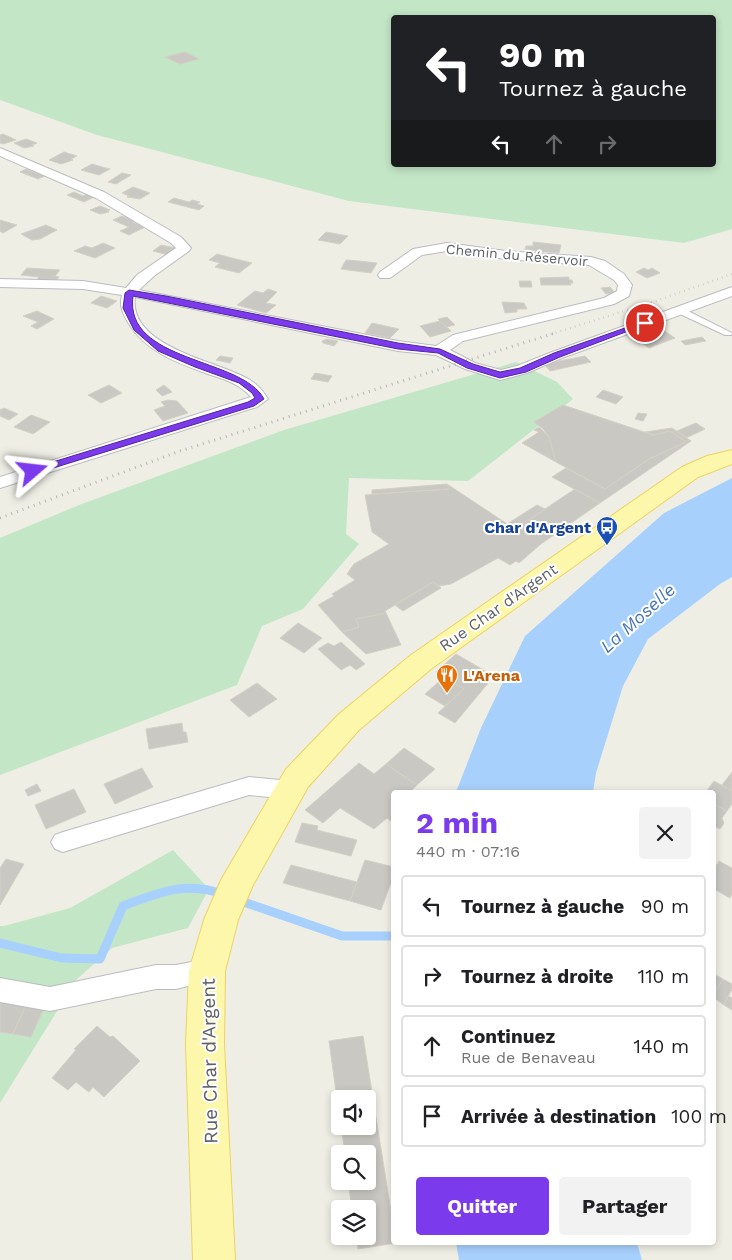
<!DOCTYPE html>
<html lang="fr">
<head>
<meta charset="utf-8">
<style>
	:root { --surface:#fff; --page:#f2f2f2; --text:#202124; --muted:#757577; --line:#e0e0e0; --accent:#7c3aed }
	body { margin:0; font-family:"Work Sans",sans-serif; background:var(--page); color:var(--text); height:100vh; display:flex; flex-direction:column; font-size:19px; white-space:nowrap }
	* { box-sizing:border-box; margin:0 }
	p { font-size:16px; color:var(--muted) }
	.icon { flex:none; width:28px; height:28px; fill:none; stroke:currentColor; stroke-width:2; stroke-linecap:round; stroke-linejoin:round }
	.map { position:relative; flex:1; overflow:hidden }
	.panel { position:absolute; left:391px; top:790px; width:325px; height:455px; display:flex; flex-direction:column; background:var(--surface); border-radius:5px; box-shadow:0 2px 8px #0003 }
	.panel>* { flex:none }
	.top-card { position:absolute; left:391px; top:15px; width:325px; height:152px; border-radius:5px; box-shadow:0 2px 8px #0003; background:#202124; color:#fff; overflow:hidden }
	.tools { position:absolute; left:331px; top:1090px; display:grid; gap:10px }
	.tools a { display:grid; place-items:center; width:45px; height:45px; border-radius:5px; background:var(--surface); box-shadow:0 2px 8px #0003; font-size:25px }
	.pin { position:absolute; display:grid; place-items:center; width:42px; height:42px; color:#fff; margin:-21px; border:2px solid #fff; border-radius:50%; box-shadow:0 1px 5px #0007 }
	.me { position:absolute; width:55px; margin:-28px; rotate:73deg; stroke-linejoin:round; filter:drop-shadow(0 0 4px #0008) }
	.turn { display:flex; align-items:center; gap:18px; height:105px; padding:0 25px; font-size:22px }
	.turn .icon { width:65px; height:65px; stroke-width:2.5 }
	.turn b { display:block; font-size:35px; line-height:42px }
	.lanes { display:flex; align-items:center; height:48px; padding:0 25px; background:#0003; justify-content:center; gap:25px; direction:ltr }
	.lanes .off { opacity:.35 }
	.round { display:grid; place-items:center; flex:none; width:52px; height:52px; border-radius:5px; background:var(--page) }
	.head { display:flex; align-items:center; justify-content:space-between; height:85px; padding:0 25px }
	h1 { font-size:30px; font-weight:700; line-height:38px; color:var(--accent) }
	.button { display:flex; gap:10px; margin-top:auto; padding:10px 25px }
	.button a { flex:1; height:58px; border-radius:5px; background:var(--accent); color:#fff; font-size:20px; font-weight:700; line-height:58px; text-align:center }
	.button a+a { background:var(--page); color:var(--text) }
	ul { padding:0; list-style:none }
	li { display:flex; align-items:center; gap:15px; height:62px; margin:0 10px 8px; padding:0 15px; border:2px solid var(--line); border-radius:5px }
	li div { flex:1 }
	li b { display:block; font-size:19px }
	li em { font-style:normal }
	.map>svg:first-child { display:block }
	.green { fill:#c3e6c6; fill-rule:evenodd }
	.water { fill:#a8d0fd }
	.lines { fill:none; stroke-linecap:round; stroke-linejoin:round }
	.stream { stroke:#a8d0fd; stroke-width:9 }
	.building { fill:#cac8c2; stroke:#d4d0c4 }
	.service-casing { stroke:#babcc1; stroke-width:2 }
	.minor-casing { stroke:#babcc1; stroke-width:2 }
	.primary-casing { stroke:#eed35f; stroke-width:2 }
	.service { fill:#fff; fill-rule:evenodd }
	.minor { fill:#fff; fill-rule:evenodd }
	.primary { fill:#fdf7ac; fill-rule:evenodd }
	.rail-far1 { stroke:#b6b7b7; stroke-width:2.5; stroke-dasharray:0.5 4.5; stroke-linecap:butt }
	.rail { stroke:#b6b7b7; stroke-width:3; stroke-dasharray:1 5; stroke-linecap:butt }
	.route { fill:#7c3aed; stroke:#51269a }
	.labels { text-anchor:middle; stroke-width:4; stroke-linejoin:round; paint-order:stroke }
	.far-street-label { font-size:14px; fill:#5d6065; stroke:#fff }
	.transit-label { font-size:16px; font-weight:bold; fill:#164399; stroke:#fff; text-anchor:end }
	.street-label { font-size:16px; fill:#5d6065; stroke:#fff }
	.food-label { font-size:16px; font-weight:bold; fill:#c56008; stroke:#fff; text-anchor:start }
	.water-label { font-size:18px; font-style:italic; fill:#4774b8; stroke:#fff }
	.near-street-label { font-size:19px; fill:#5d6065; stroke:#fff }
</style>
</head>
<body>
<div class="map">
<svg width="732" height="1260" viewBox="0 0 732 1260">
	<rect width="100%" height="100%" fill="#efeee5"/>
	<path class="green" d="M0 0H732V229L684 243 349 201 97 135 0 100ZM394 18H714V165H394Z
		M516 362 557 382 573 399 468 481 349 478 346 534 359 544 303 609 262 626 237 685 0 775V538L79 505 284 430Z
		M173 850 209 889 188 928 112 948 77 979 0 1103V926H4L70 908Z"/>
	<path class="water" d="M732 478V577L720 584 648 639 623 686 596 773 593 792H456L481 728 525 636 664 513Z
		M456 1243H637L642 1260H459Z"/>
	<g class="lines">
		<path class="stream" d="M238 900 342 936H394
			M0 943 62 958 100 959 123 906C157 893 188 880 224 895"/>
	</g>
	<path class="building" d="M185 52 199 59 180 64 165 57Z
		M3 134 16 140 3 144 0 143V135Z
		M26 139 37 143 32 145 34 146 24 148 14 143Z
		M64 152 77 156 71 159 73 160 61 164 49 160Z
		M92 164 102 167 110 169 99 175 81 170Z
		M26 169 45 176 38 179 20 172Z
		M122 173 131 175 116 184 108 182Z
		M133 187 150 193 140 199 127 197 129 196 122 193Z
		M74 192 83 196 87 194 94 197 84 202 67 195Z
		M174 198 189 202 192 200 200 202 197 204 204 206 199 210 168 202Z
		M100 206 110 210 107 211 109 212 100 214 90 210Z
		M122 216 135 221 132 222 145 227 129 235 120 231 129 227 113 220Z
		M0 220 17 225 3 233 0 231Z
		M46 225 57 230 40 239 32 240 21 234Z
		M326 232 348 236 340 244 318 240Z
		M533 242 561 245 559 253 525 250 526 246H533Z
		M103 243 115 248 95 258 74 251 85 246 92 248Z
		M161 245 176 248 168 255 153 251Z
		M217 254 228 257 252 263 239 273 215 267 220 263 209 260Z
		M346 260 359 261 377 263 371 273 341 269Z
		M27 268 60 270 55 276 59 277 56 281 37 280 39 277 21 275Z
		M644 268 648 270 652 268 660 273 647 278 636 272Z
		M569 277V280H572L573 283H570L571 285H541L540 278Z
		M519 281H531L532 287H520Z
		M610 287 615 293 606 294 601 288Z
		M268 289 277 292 266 303 276 305 266 313 237 305 255 291 263 293Z
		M101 296 117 301 107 308 91 303Z
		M502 302 524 303 527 309H517V312L505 313Z
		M37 311 54 319 37 329 31 326 38 322 23 316Z
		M447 317 455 325 446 327 438 319Z
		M440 321 451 331 430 337 420 326Z
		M372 323 399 329 390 338 365 333Z
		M660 328 675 338 649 348 635 338Z
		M702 337 706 341 685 345 681 341Z
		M327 339 338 341 334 346 323 343 322 341Z
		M220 356 233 358 230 363 216 360Z
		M585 356 591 362 550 371 544 364Z
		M315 373 332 376 328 382 311 379Z
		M109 385 122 393 101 403 88 395Z
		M164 385 172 392 162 396 156 390Z
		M603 390 623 397 616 404 596 397Z
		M168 400 177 401 188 413 163 421 154 410 165 406 161 402Z
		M563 405 653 435 670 431 686 442 649 459 605 489 556 462 549 437 543 429 534 422Z
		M4 408 18 414 9 420 0 416V410Z
		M638 413 647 414 643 421 635 419Z
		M31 415 50 422 33 434 14 427Z
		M696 423 705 429 686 438 677 431Z
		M539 427 549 437 556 462 522 443 539 432 534 430Z
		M672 428 691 441 600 503 552 477 566 468 605 489 649 459 686 442 670 431 653 435 645 432Z
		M447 484 515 529 575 489 600 503 541 544 519 563 516 561 510 565 498 558 451 584 439 586 433 582 385 611 386 613 356 619 359 627 342 632 318 605 334 596 332 594 355 580 347 574 354 564 389 544 372 532 365 495 449 489Z
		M447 484 449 489 372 494V490Z
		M537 505 545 509 515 529 507 524Z
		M433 582 441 588 403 611 395 605Z
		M386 613 401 645 366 654 342 632 359 627 356 619Z
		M298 623 322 638 304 653 280 638Z
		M341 642 365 664 356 670 350 665 341 670 318 649 328 643 334 646Z
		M456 654 494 676 455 723 438 713 464 689 436 672Z
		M444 677 464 689 445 706 425 694Z
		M257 683 277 699 249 717 230 700Z
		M182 723 183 732H186L188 742 149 749 146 729Z
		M404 748 435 769 417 785 386 764Z
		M359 763 374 774 386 764 417 785 410 792H394L393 823 387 818 374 829 340 808 323 823 305 810Z
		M142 768 153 787 115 804 104 784Z
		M732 772V791L722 785Z
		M714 781 732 791V804L727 811 714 804V792H706Z
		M37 784 41 791 28 796 25 790Z
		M74 789 86 812 46 829 35 805Z
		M714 804 727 811 722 818 724 823 720 829 714 826Z
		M302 823 318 826 317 830 357 840 351 856 295 842Z
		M6 859 24 864 0 905V868Z
		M365 860 394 867V874L381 910 350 901Z
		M719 861 732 868V894L730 898 714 889V863L717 865Z
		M291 865 357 882 350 901 283 883Z
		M714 974 723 979 714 994Z
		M723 979 732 984V989L724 1005 714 998V994Z
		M728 996 732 998V1010L724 1005Z
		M0 1000 26 1005 13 1034 0 1032Z
		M26 1005 44 1008 31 1037 13 1034Z
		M97 1026 110 1037 113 1036 140 1061 104 1097 93 1087 89 1092 76 1082 68 1090 52 1078 76 1050 74 1049Z
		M363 1036 394 1230V1242L396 1243 358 1249 356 1236H368V1209H352L348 1181H368V1154H345L341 1126H368V1099H340V1121L329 1041Z"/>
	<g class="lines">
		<g class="service-casing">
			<path id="service" d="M678 309H684L732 333 731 335H725L678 313Z"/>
		</g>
		<g class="minor-casing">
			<path id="minor" d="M0 148 104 192 181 237 191 248 189 251 154 276 139 290 398 341 436 346 453 335 604 298 617 291 618 285 614 280 589 265 506 259 447 251 422 255 390 278H380L378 275 380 272 413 249 447 243 506 251 591 257 605 261 624 274 632 285 629 296 614 304 463 341 450 350 475 363 501 370 517 366 552 352 732 287V296L562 358 527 373 500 380 465 369 436 355 398 351 135 297C128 348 220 361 250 380 258 385 263 391 268 399L257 407 0 488V477L251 397C240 384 224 379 208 374 178 363 146 352 129 324 123 314 119 307 122 295L83 289 0 287V279L83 281 126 288 137 275 176 248 171 243 96 198 0 156Z
				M249 777 290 781 298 784 301 790 298 796 290 799 249 795 63 852 55 849 51 842 55 835 63 832Z
				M207 959 216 963 220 971 216 979 176 989H156L50 1011 0 1002V978L50 987 156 965H176Z"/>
		</g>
		<g class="primary-casing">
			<path id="primary" d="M732 450V464L698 477 431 669 359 730 308 787 253 885 238 920 225 971 224 1044 235 1260H193L186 1044 189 971 204 920 221 880 286 769 339 714 411 655 682 467 707 456Z"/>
		</g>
		<use href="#service" class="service"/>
		<use href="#minor" class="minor"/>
		<use href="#primary" class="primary"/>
		<path class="rail-far1" d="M551 334 659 300 732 274"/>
		<path class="rail" d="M0 518 180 451 555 333"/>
	</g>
	<path class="route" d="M129 290 166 296 398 343 440 349 473 364 500 372 520 368 554 353 642 322 649 323 560 357 526 372 500 378 467 368 438 353 398 349 133 296C124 363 242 357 264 399L254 406 37 473H30V469L248 402 255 398 252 393 239 383 195 367 158 351 134 330 123 308 125 293Z"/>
	<defs>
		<g id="bus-pin" transform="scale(1.125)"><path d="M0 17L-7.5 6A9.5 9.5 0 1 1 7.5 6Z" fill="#1a4fb4" stroke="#fff"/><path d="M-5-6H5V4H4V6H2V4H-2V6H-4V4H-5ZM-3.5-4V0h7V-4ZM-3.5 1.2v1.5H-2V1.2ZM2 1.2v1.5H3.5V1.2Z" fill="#fff"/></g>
		<g id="restaurant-pin" transform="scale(1.125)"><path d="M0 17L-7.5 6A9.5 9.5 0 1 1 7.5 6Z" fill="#e8710a" stroke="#fff"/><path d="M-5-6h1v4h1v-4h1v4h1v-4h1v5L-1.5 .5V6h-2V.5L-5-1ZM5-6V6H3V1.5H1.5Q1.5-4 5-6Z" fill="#fff"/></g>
	</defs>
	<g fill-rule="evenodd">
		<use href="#bus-pin" x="607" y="527"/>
		<use href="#restaurant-pin" x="447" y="675"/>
	</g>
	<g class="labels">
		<g class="far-street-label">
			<text transform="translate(517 255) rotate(5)" y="5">Chemin du Réservoir</text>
		</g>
		<g class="transit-label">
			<text x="591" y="533">Char d'Argent</text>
		</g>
		<g class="street-label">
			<text transform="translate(498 607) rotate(-35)" y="6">Rue Char d'Argent</text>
		</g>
		<g class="food-label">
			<text x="463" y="681">L'Arena</text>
		</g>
		<g class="water-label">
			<text transform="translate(638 618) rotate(-42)" y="6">La Moselle</text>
		</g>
		<g class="near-street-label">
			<text transform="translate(209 1061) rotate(-91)" y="7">Rue Char d'Argent</text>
		</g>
	</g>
</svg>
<div class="tools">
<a><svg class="icon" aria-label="sound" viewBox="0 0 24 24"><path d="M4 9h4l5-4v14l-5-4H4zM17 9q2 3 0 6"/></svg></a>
<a><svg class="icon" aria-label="search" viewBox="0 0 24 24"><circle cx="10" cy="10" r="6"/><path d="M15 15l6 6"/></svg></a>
<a><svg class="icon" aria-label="layers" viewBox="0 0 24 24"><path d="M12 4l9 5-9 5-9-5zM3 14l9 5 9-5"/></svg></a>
</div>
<div class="pin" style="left:645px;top:323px;background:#d93025"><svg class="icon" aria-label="arrive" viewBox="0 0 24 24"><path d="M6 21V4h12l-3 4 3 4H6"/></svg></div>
<svg class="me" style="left:33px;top:471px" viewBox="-20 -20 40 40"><path d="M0-17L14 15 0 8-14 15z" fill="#7c3aed" stroke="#fff" stroke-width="4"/></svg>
<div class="top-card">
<div class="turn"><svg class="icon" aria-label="left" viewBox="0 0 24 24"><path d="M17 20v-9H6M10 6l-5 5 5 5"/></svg><div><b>90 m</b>Tournez à gauche</div></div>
<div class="lanes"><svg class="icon" aria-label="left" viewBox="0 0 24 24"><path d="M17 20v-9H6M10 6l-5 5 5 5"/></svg><svg class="icon off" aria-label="ahead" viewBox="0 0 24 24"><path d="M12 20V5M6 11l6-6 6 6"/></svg><svg class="icon off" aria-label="right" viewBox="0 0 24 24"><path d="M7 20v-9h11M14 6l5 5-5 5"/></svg></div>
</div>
<section class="panel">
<div class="head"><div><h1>2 min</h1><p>440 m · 07:16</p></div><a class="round"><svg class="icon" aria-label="close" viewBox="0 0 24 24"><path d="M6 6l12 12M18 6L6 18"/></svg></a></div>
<ul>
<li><svg class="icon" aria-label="left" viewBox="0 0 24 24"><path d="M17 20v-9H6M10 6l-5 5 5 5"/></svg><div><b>Tournez à gauche</b></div><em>90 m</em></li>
<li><svg class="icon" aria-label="right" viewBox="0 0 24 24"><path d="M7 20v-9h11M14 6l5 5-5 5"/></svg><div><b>Tournez à droite</b></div><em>110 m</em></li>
<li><svg class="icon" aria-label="ahead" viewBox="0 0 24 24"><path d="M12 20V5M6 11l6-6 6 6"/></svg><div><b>Continuez</b><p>Rue de Benaveau</p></div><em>140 m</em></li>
<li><svg class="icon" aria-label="arrive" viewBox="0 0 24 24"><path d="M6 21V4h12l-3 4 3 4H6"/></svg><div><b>Arrivée à destination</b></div><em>100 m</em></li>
</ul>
<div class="button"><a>Quitter</a><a>Partager</a></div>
</section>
</div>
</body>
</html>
